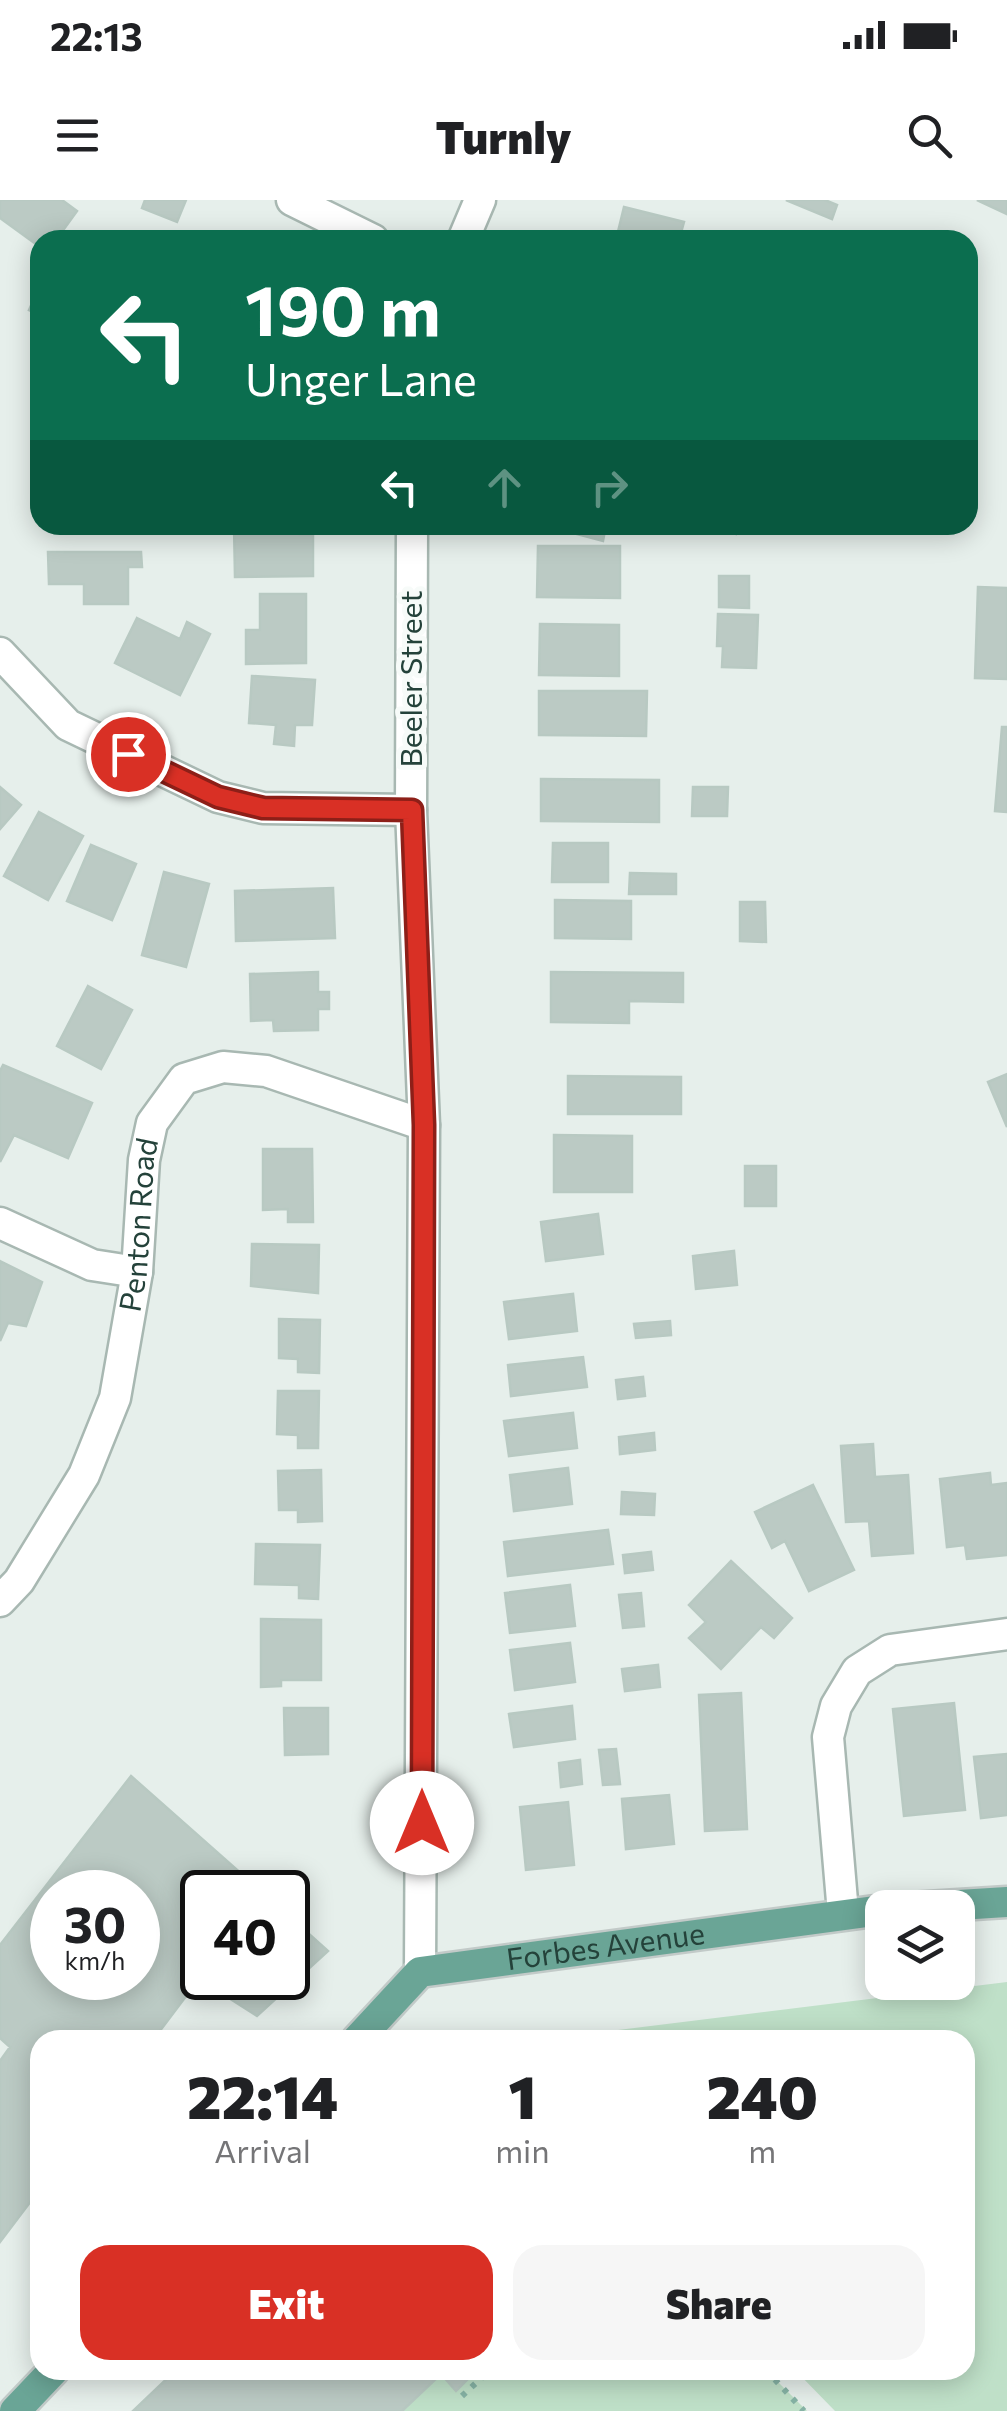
<!DOCTYPE html>
<html lang="en">
<head>
<meta charset="utf-8">
<style>
	:root { --surface:#fff; --page:#f6f6f6; --text:#202124; --muted:#757577; --accent:#d93025 }
	body { margin:0; font-family:Commissioner,sans-serif; background:var(--page); color:var(--text); height:100vh; display:flex; flex-direction:column; font-size:38px; white-space:nowrap }
	* { box-sizing:border-box; margin:0 }
	p { font-size:32px; color:var(--muted) }
	.icon { flex:none; width:55px; height:55px; fill:none; stroke:currentColor; stroke-width:2; stroke-linecap:round; stroke-linejoin:round }
	.map { position:relative; flex:1; overflow:hidden }
	.sheet { position:absolute; left:30px; top:1830px; width:945px; height:350px; display:flex; flex-direction:column; background:var(--surface); border-radius:30px; box-shadow:0 5px 25px #0003 }
	.sheet>* { flex:none }
	.hud { position:absolute; left:30px; top:30px; width:948px; height:305px; border-radius:30px; box-shadow:0 5px 25px #0003; background:#0b6e4f; color:#fff; overflow:hidden }
	.controls { position:absolute; left:865px; top:1690px; display:grid; gap:20px }
	.controls a { display:grid; place-items:center; width:110px; height:110px; border-radius:20px; background:var(--surface); box-shadow:0 5px 25px #0003; font-size:50px }
	.speed { position:absolute; left:30px; top:1670px; display:flex; gap:20px; font-size:50px; font-weight:700; text-align:center }
	.speed>* { display:grid; place-content:center; width:130px; height:130px; border-radius:50%; background:var(--surface); box-shadow:0 5px 25px #0003; line-height:1 }
	.speed small { font-size:25px; font-weight:400 }
	.speed .limit { border:5px solid #111; border-radius:15px; background:#fff; color:#111 }
	.pin { position:absolute; display:grid; place-items:center; width:85px; height:85px; color:#fff; margin:-42px; border:5px solid #fff; border-radius:50%; box-shadow:0 2px 10px #0007 }
	.me { position:absolute; width:110px; margin:-55px; rotate:0deg; stroke-linejoin:round; filter:drop-shadow(0 0 8px #0008) }
	.turn { display:flex; align-items:center; gap:35px; height:210px; padding:0 50px; font-size:45px }
	.turn .icon { width:130px; height:130px; stroke-width:2.5 }
	.turn b { display:block; font-size:70px; line-height:85px }
	.lanes { display:flex; align-items:center; height:95px; padding:0 50px; background:#0003; justify-content:center; gap:50px; direction:ltr }
	.lanes .off { opacity:.35 }
	.eta { display:flex; justify-content:space-evenly; align-items:center; height:170px; text-align:center }
	.eta b { font-size:60px; font-weight:800; line-height:70px }
	.button { display:flex; gap:20px; margin-top:auto; padding:20px 50px }
	.button a { flex:1; height:115px; border-radius:30px; background:var(--accent); color:#fff; font-size:40px; font-weight:800; line-height:115px; text-align:center }
	.button a+a { background:var(--page); color:var(--text) }
	.status { display:flex; justify-content:space-between; align-items:center; height:70px; padding:0 50px; background:var(--surface); direction:ltr }
	.status svg { height:28px; fill:currentColor }
	header { display:flex; justify-content:space-between; align-items:center; height:130px; padding:0 50px; background:var(--surface); font-size:45px; font-weight:800 }
	.map>svg:first-child { display:block }
	.green { fill:#bfe0c8 }
	.building { fill:#bbcac4; stroke:#b8c9c2; stroke-width:2.5; fill-rule:evenodd }
	.lines { fill:none; stroke-linecap:round; stroke-linejoin:round }
	.minor-casing { stroke:#a8b8b2; stroke-width:35 }
	.tertiary-casing { stroke:#a8b8b2; stroke-width:35 }
	.primary-casing { stroke:#c2cac8; stroke-width:35 }
	.path { stroke:#86b3a5; stroke-width:6; stroke-dasharray:5 8; stroke-linecap:butt }
	.minor { stroke:#fff; stroke-width:30 }
	.tertiary { stroke:#fff; stroke-width:30 }
	.primary { stroke:#6aa596; stroke-width:30 }
	.route-casing { stroke:#8d1f18; stroke-width:25 }
	.route { stroke:#d93025; stroke-width:18 }
	.labels { text-anchor:middle; stroke-width:10; stroke-linejoin:round; paint-order:stroke }
	.street-label { font-size:30px; fill:#24423a; stroke:#f7fbf9 }
</style>
</head>
<body>
<div class="status"><b>22:13</b><svg viewBox="0 0 49 12"><path d="M0 12V9h3v3zM5 12V6h3v6zM10 12V3h3v9zM15 12V0h3v12zM26 1h20v11H26zM47 4h2v5h-2z"/></svg></div>
<header><svg class="icon" aria-label="menu" viewBox="0 0 24 24"><path d="M4 6h16M4 12h16M4 18h16"/></svg>Turnly<svg class="icon" aria-label="search" viewBox="0 0 24 24"><circle cx="10" cy="10" r="6"/><path d="M15 15l6 6"/></svg></header>
<div class="map">
<svg width="1007" height="2211" viewBox="0 0 1007 2211">
	<rect width="100%" height="100%" fill="#e6efeb"/>
	<path class="green" d="M1007 1782V2211H835L795 2170H965V1840H537Z
		M478 2170H766L807 2211H402L441 2174 456 2190Z"/>
	<path class="building" d="M0 0H62L77 11 56 40H40V47L0 18Z
		M145 0H186L177 22 142 8Z
		M786 0H825L837 5 832 19Z
		M977 0H1007V14Z
		M624 7 684 22 679 40H616Z
		M40 85V115L29 110Z
		M234 325H299L300 335H313V376L235 377Z
		M543 325H606L603 341Z
		M702 325H738L736 334Z
		M538 346H620V398L537 397Z
		M48 352H141L142 367H128V404H84V384H49Z
		M719 376H749V408L719 407Z
		M978 387 1007 388V479L975 478Z
		M260 394H306V463L246 464V430H260Z
		M718 414 758 415 756 468 722 467 723 446H717Z
		M137 418 180 439 187 422 210 434 180 495 115 463Z
		M540 424 619 425V476L539 475Z
		M252 476 315 480 312 525H295L294 546 274 544 276 525 249 523Z
		M539 491H647L646 536 539 535Z
		M1002 527H1007V612L995 611Z
		M541 579 659 580V622L541 621Z
		M0 587 21 605 0 629Z
		M693 587H728L727 616H692Z
		M39 612 83 636 48 700 4 676Z
		M553 643H608V682H552Z
		M91 645 136 664 112 720 67 701Z
		M164 672 209 684 186 767 142 755Z
		M630 673 676 674V694H629Z
		M333 688 335 738 236 741 235 691Z
		M555 700 631 701V739L555 738Z
		M740 702H765L766 742 740 741Z
		M318 772V792H329V809H318V830L274 831 273 820 251 821 250 774Z
		M551 772 683 773V802L629 801V823L551 822Z
		M88 786 132 810 101 869 57 846Z
		M3 865 92 903 68 958 14 935 0 962V871Z
		M1007 874V927L988 882Z
		M568 876 681 877V914H568Z
		M554 935 632 936V992H554Z
		M263 949H312L313 1022H288V1009L263 1010Z
		M745 966H776V1006H745Z
		M598 1014 603 1054 546 1061 541 1022Z
		M252 1044 319 1045 318 1093 251 1086Z
		M734 1051 737 1085 696 1089 693 1056Z
		M0 1061 42 1082 26 1126 8 1123 0 1141Z
		M573 1094 577 1131 509 1139 504 1102Z
		M279 1119 320 1120 319 1173 298 1172V1159L279 1158Z
		M670 1121 671 1135 636 1138 634 1124Z
		M583 1157 587 1187 511 1196 508 1165Z
		M643 1177 645 1196 618 1199 616 1180Z
		M278 1191H319L318 1248H298V1235L277 1234Z
		M573 1213 577 1248 509 1256 504 1221Z
		M654 1233 655 1250 620 1254 619 1237Z
		M873 1244 875 1277 908 1275 913 1353 872 1356 869 1321 846 1322 841 1246Z
		M568 1268 572 1304 514 1311 510 1275Z
		M321 1270 322 1321 298 1322V1310H279L278 1271Z
		M990 1273 991 1285 1007 1283V1355L967 1359 965 1345 947 1347 940 1279Z
		M813 1285 854 1370 809 1391 785 1341 772 1348 755 1312Z
		M622 1292 655 1294 654 1315 621 1314Z
		M608 1330 613 1364 508 1376 504 1342Z
		M256 1344 320 1345 318 1399 299 1398V1385L255 1384Z
		M651 1352 653 1370 625 1373 623 1355Z
		M731 1361 792 1418 774 1438 761 1427 721 1469 689 1438 706 1422 689 1405Z
		M570 1385 575 1426 510 1433 505 1393Z
		M641 1393 644 1426 623 1428 619 1395Z
		M261 1419 321 1420V1480H281V1486L261 1487Z
		M570 1443 575 1482 515 1490 510 1450Z
		M658 1465 660 1487 625 1491 622 1469Z
		M741 1493 747 1629 705 1631 699 1495Z
		M954 1503 965 1610 904 1616 893 1509Z
		M572 1506 575 1539 514 1547 509 1514Z
		M284 1508H328V1554L285 1555Z
		M616 1549 620 1584 603 1585 599 1550Z
		M1007 1554V1615L981 1618 974 1557Z
		M580 1560 582 1584 561 1587 559 1563Z
		M131 1576 262 1692H202V1778H288V1715L328 1751 257 1816 199 1779 153 1840H40V1989L0 2042V1861L10 1847 0 1838V1745ZM52 1692H138V1778H52Z
		M669 1595 674 1644 626 1649 622 1599Z
		M568 1602 574 1665 526 1670 520 1607Z
		M176 2170H477L456 2191 441 2174 402 2211H133Z"/>
	<g class="lines">
		<g class="minor-casing">
			<g id="minor">
				<path d="M292 0 373 40"/>
				<path d="M0 453 68 525 218 597 263 608 411 610"/>
				<path d="M0 1023 92 1065 137 1072"/>
				<path id="s1" d="M0 1401 19 1381 84 1275 115 1198 137 1072 144 960 152 923 184 879 223 867 266 871 424 925"/>
				<path d="M843 1713 828 1537 836 1506 857 1471 890 1450 1007 1434"/>
			</g>
		</g>
		<g class="tertiary-casing">
			<path id="tertiary" d="M463 40 480 0
				M412 325 411 610 424 925 420 1772"/>
		</g>
		<g class="primary-casing">
			<g id="primary">
				<path d="M911 1708 1007 1702"/>
				<path id="s2" d="M357 1840 420 1772 882 1710"/>
				<path d="M15 2211 54 2170"/>
			</g>
		</g>
		<path class="path" d="M766 2170 804 2211
			M462 2196 490 2170"/>
		<use href="#minor" class="minor"/>
		<use href="#tertiary" class="tertiary"/>
		<use href="#primary" class="primary"/>
	</g>
	<g class="lines">
		<g class="route-casing">
			<path id="route" d="M128 554 218 597 263 608 412 610 424 925 422 1623"/>
		</g>
		<use href="#route" class="route"/>
	</g>
	<g class="labels">
		<g class="street-label">
			<text transform="translate(412 479) rotate(-90)" y="10">Beeler Street</text>
			<text dy="10" stroke="none"><textPath href="#s1" startOffset="410">Penton Road</textPath></text>
			<text dy="10" stroke="none"><textPath href="#s2" startOffset="280">Forbes Avenue</textPath></text>
		</g>
	</g>
</svg>
<div class="controls">
<a><svg class="icon" aria-label="layers" viewBox="0 0 24 24"><path d="M12 4l9 5-9 5-9-5zM3 14l9 5 9-5"/></svg></a>
</div>
<div class="speed"><div>30<small>km/h</small></div><div class="limit">40</div></div>
<div class="pin" style="left:128px;top:554px;background:#d93025"><svg class="icon" aria-label="arrive" viewBox="0 0 24 24"><path d="M6 21V4h12l-3 4 3 4H6"/></svg></div>
<svg class="me" style="left:422px;top:1623px" viewBox="-20 -20 40 40"><circle r="19" fill="#fff"/><path d="M0-13L10 11 0 6-10 11z" fill="#d93025"/></svg>
<div class="hud">
<div class="turn"><svg class="icon" aria-label="left" viewBox="0 0 24 24"><path d="M17 20v-9H6M10 6l-5 5 5 5"/></svg><div><b>190 m</b>Unger Lane</div></div>
<div class="lanes"><svg class="icon" aria-label="left" viewBox="0 0 24 24"><path d="M17 20v-9H6M10 6l-5 5 5 5"/></svg><svg class="icon off" aria-label="ahead" viewBox="0 0 24 24"><path d="M12 20V5M6 11l6-6 6 6"/></svg><svg class="icon off" aria-label="right" viewBox="0 0 24 24"><path d="M7 20v-9h11M14 6l5 5-5 5"/></svg></div>
</div>
<section class="sheet">
<div class="eta">
<div><b>22:14</b><p>Arrival</p></div>
<div><b>1</b><p>min</p></div>
<div><b>240</b><p>m</p></div>
</div>
<div class="button"><a>Exit</a><a>Share</a></div>
</section>
</div>
</body>
</html>
